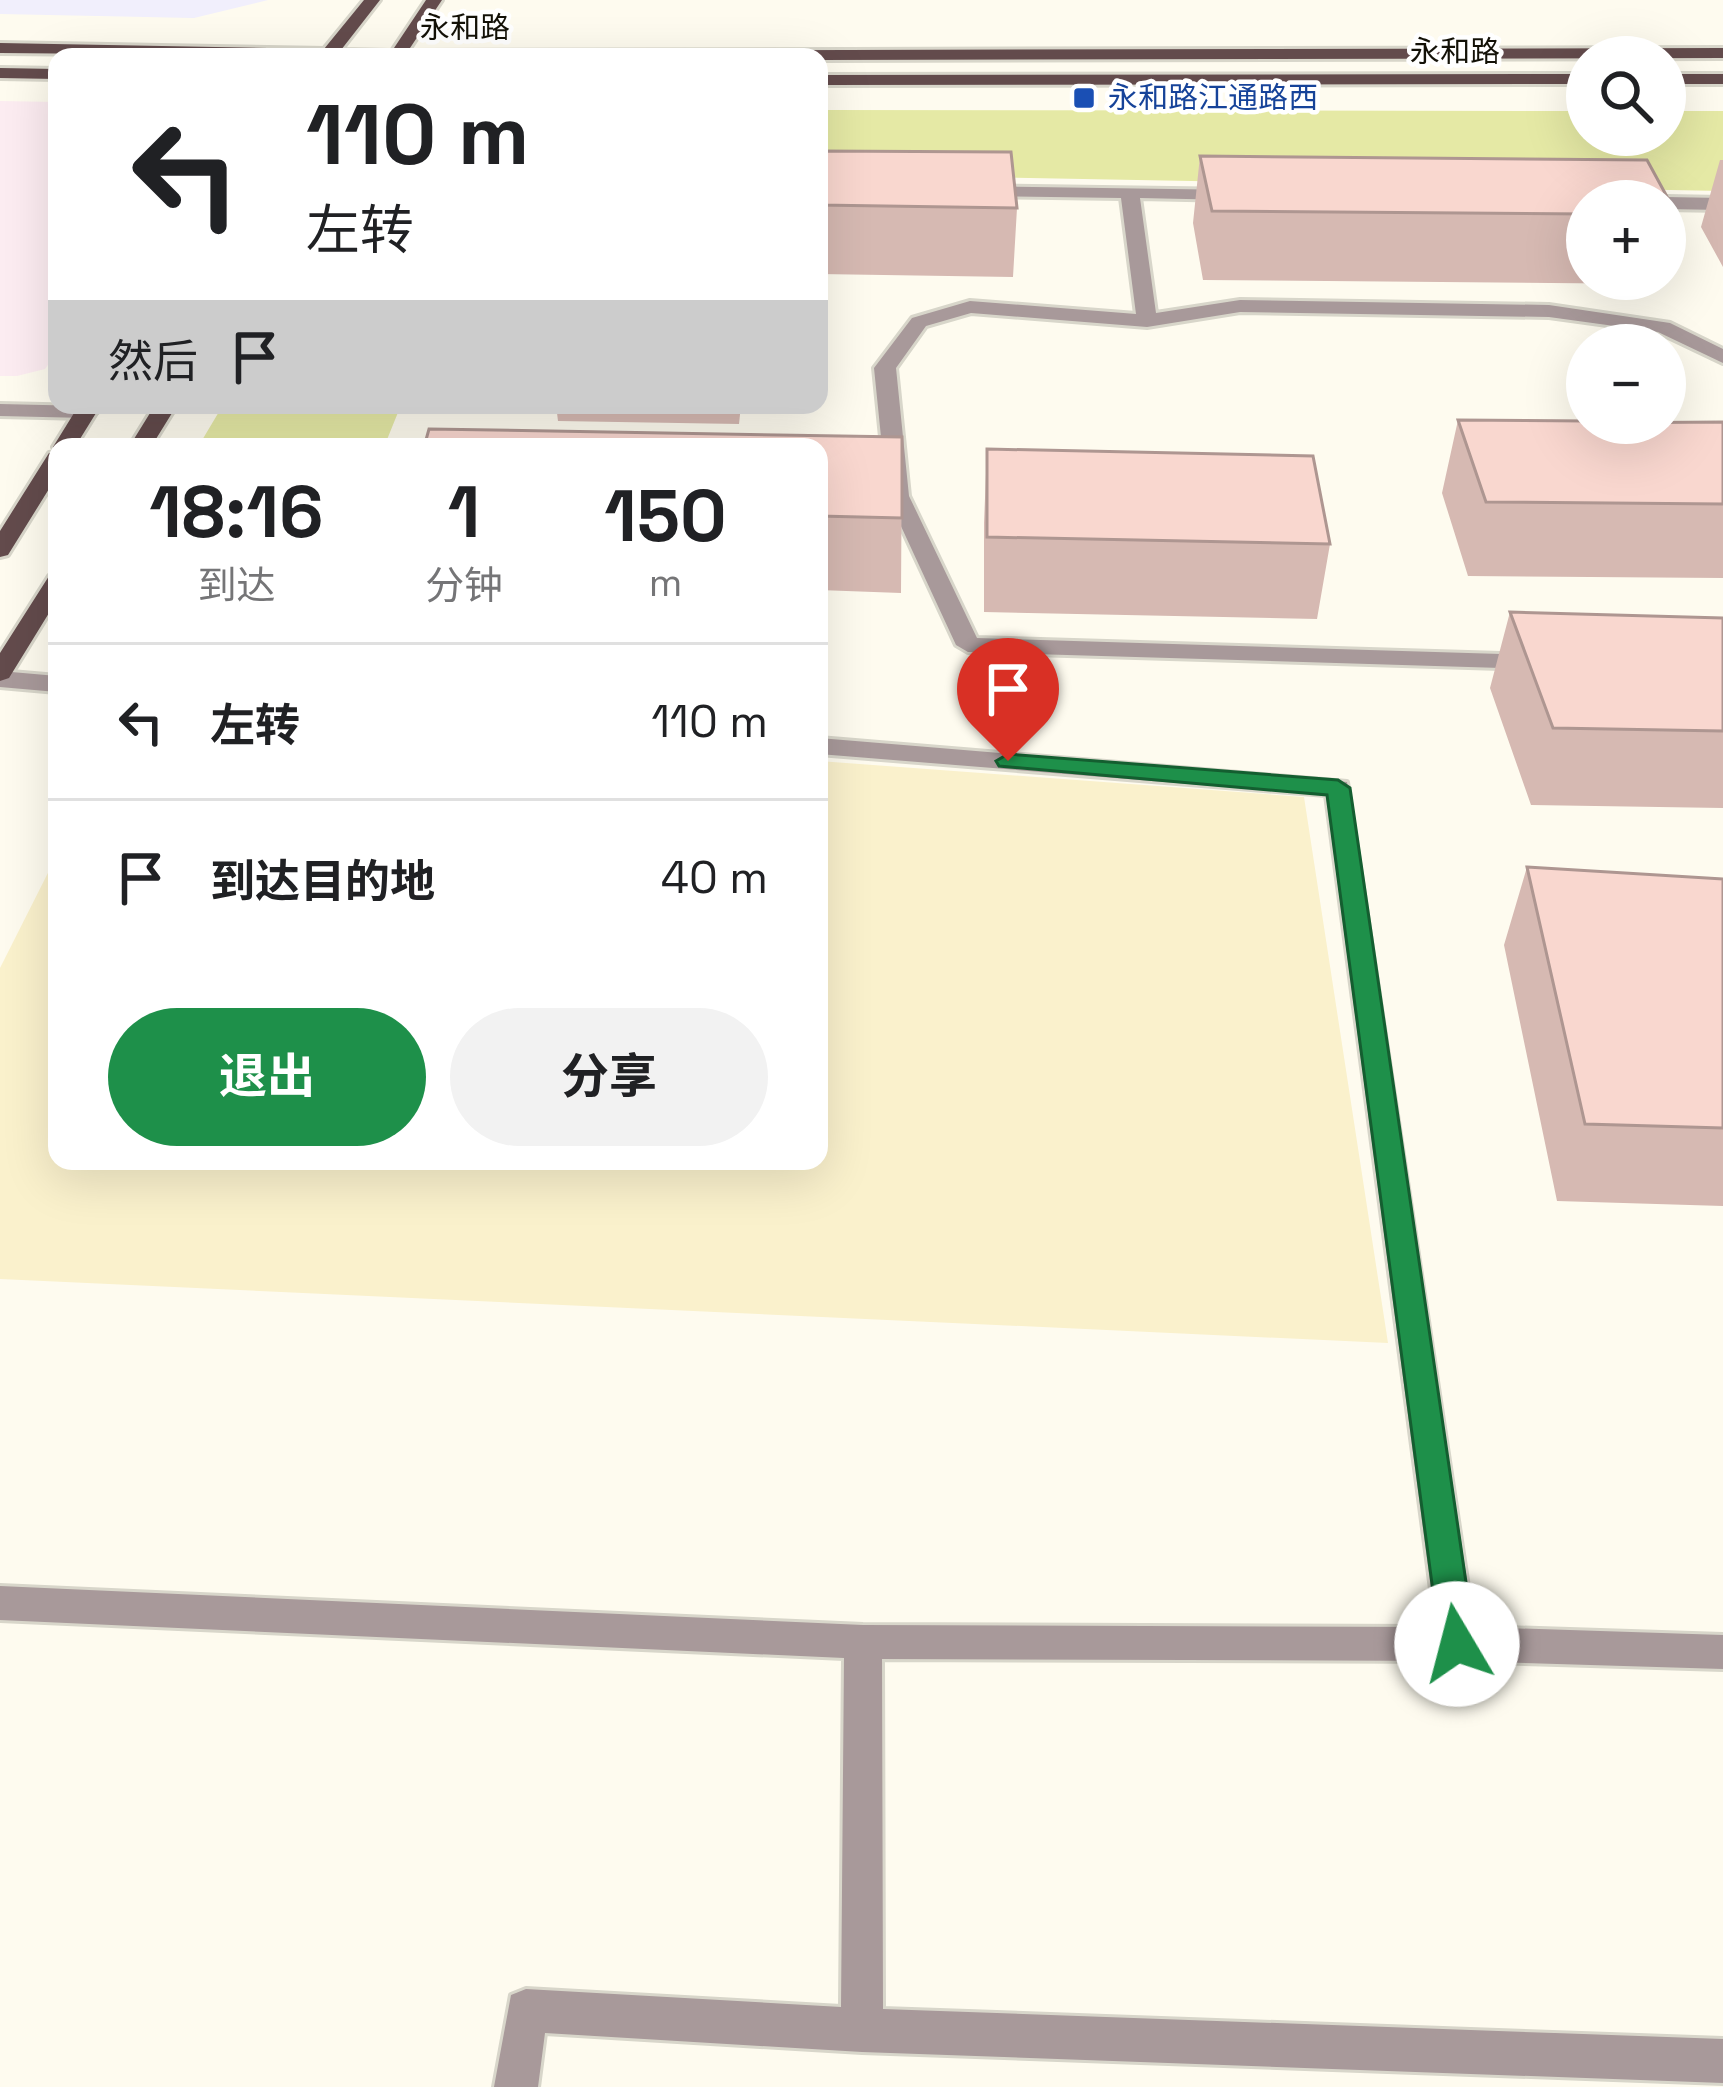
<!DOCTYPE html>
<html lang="zh">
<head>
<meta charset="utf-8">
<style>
	:root { --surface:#fff; --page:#f2f2f2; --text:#202124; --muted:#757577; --line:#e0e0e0; --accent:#1e904a }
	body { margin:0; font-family:"Space Grotesk","Noto Sans SC",sans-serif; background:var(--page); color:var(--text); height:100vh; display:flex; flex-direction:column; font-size:45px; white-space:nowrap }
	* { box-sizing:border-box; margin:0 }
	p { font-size:39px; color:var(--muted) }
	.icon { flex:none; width:66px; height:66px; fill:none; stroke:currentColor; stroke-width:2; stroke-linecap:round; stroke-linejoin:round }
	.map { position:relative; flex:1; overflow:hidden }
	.panel { position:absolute; left:48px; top:438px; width:780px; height:732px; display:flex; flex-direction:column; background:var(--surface); border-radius:24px; box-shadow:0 12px 48px #0002 }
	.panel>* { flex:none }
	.guide { position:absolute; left:48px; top:48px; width:780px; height:366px; border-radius:24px; box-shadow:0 12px 48px #0002; background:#fff; color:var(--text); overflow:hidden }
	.buttons { position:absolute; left:1566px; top:36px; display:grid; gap:24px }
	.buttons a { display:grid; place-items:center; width:120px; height:120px; border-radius:50%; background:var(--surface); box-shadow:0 12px 48px #0002; font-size:60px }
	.pin { position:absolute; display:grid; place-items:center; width:102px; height:102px; color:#fff; margin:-123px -51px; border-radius:50% 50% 50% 0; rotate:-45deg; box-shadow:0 0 12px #0007 }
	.pin .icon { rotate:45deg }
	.me { position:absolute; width:132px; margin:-66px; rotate:352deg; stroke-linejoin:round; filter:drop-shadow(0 0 9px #0008) }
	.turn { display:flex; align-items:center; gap:42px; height:252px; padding:0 60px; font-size:54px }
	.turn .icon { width:156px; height:156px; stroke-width:2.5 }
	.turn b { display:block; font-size:84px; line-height:102px }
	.then { display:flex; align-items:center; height:114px; padding:0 60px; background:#0003; gap:24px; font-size:45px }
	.eta { display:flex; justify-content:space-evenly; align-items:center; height:204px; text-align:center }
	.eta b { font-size:72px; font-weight:700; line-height:84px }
	.cta { display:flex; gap:24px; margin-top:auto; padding:24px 60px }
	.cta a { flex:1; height:138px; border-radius:72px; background:var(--accent); color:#fff; font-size:48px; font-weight:700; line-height:138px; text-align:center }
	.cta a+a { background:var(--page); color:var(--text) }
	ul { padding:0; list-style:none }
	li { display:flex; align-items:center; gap:36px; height:156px; padding:0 60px; border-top:3px solid var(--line) }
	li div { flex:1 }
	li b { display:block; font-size:45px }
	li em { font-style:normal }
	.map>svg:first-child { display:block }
	.built { fill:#faf1cc }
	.industrial { fill:#fcecf1 }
	.education { fill:#f1effc }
	.green { fill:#e5e9a5 }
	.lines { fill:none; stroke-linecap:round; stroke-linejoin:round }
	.minor-casing { stroke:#d8d6ca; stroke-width:6 }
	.major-casing { stroke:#d8d6ca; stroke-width:6 }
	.minor { fill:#a8999a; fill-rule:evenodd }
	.major { fill:#634b4c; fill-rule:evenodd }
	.wall { fill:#d6b9b2 }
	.building { fill:#f9d7cf; stroke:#ae9691; stroke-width:3 }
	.route { fill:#1e904a; stroke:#145e30; stroke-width:3 }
	.transit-dot { fill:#1a4fb4; stroke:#fff; stroke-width:4.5 }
	.labels { text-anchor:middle; stroke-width:9; stroke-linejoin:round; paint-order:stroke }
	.far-street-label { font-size:30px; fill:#131107; stroke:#fff }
	.far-transit-label { font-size:30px; fill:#164399; stroke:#fff; text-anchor:start }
</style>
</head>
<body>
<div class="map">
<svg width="1723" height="2087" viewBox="0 0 1723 2087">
	<rect width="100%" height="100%" fill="#fefbef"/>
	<path class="built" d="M819 761 1304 797 1388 1343 0 1279V968L57 855V1161H819Z"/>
	<path class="industrial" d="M0 101 57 102V352L45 369 17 376H0Z"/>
	<path class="education" d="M0 0H268L194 18 0 14Z"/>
	<path class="green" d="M819 110 1587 111V135H1665V111H1723V191L819 174Z
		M223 405H401L384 447H198Z"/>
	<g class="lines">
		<g class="minor-casing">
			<path id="minor" d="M968 186 1240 190 1242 194 1233 200 1140 198 1156 313 1240 300 1549 305 1670 323 1723 349V363L1658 332 1549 317 1240 312 1147 327 971 313 926 326 896 368 909 496 977 638 1537 655 1549 662 1537 669 968 652 956 645 887 496 874 368 912 318 970 301 1136 314 1121 198 975 196 968 194Z
				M1665 197 1723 198V210L1665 209V201H1657Z
				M0 404 86 406 97 412 86 418 0 416Z
				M0 671 57 676V692L0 687Z
				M819 738 1347 782 1474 1627 1723 1635V1669L1457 1661 882 1659 883 2009 1723 2039V2083L862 2052 545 2033 538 2087H494L511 1995 526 1989 841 2007 844 1658 0 1620V1586L863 1625 1436 1627 1326 795 819 754Z"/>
		</g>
		<g class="major-casing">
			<path id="major" d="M364 0H380L341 50 392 51 426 0H442L408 51 1723 48V58L819 60 0 53V43L324 49Z
				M0 68 57 69V79L0 78Z
				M1587 74V84L819 85V75Z
				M1665 74H1723V84H1665Z
				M79 405H101L75 447H57V476L8 555 0 557V531L49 453 56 452 53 447Z
				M155 405H177L151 447H129Z
				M57 574V600L9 678 0 681V653L49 576Z"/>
		</g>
		<use href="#minor" class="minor"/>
		<use href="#major" class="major"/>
	</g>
	<path class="wall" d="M819 151 1017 208 1013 277 819 274Z
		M1200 156 1647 160 1677 215 1665 257V201H1587V279H1659L1658 284 1203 280 1193 223Z
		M1720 160H1723V267L1701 227Z
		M556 405H741L739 424 558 421Z
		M1458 420 1723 422V578L1468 576 1442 493Z
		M902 437 901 593 819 590V447Z
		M987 449 1330 544 1317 619 984 612V523Z
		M1510 612 1723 618V808L1531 805 1490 688Z
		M1527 867 1723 879V1206L1557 1201 1504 945Z"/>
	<path class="building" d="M819 151 1011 152 1017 208 819 205Z
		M1200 156 1647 160 1677 215H1665V201H1587V214L1212 211Z
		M1458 420 1587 421V423L1723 422V504L1486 502Z
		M429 429 902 437V518L819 516V447H424Z
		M987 449 1313 456 1330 544 987 537Z
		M1510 612 1723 618V731L1553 728Z
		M1527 867 1723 879V1128L1585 1124Z"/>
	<path class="route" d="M1008 754 1338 780 1350 788 1475 1644 1470 1655 1457 1659 1445 1655 1440 1644 1327 795 999 766 996 761Z"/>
	<rect class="transit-dot" x="1072" y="86" width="24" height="24" rx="6"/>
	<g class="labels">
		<g class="far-street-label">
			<text x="465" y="38">永和路</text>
			<text x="1455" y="62">永和路</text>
		</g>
		<g class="far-transit-label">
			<text x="1108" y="108">永和路江通路西</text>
		</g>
	</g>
</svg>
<div class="buttons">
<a><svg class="icon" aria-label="search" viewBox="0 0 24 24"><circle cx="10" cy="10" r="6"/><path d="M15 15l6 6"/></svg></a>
<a>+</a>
<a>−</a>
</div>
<div class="pin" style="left:1008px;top:761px;background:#d93025"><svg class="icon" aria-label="arrive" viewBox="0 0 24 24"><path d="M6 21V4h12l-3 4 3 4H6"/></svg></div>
<svg class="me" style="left:1457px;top:1644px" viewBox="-20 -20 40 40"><circle r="19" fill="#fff"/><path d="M0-13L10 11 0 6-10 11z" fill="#1e904a"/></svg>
<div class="guide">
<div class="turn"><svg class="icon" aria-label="left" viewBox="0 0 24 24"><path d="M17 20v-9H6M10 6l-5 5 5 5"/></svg><div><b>110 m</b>左转</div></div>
<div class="then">然后<svg class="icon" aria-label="arrive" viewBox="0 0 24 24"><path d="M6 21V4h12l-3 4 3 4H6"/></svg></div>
</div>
<section class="panel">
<div class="eta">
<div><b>18:16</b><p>到达</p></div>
<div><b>1</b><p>分钟</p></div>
<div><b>150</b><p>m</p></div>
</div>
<ul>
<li><svg class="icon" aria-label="left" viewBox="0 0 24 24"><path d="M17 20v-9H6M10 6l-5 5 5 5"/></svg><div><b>左转</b></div><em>110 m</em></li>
<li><svg class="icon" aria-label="arrive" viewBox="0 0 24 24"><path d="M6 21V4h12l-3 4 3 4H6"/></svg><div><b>到达目的地</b></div><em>40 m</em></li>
</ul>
<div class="cta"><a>退出</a><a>分享</a></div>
</section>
</div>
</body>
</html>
